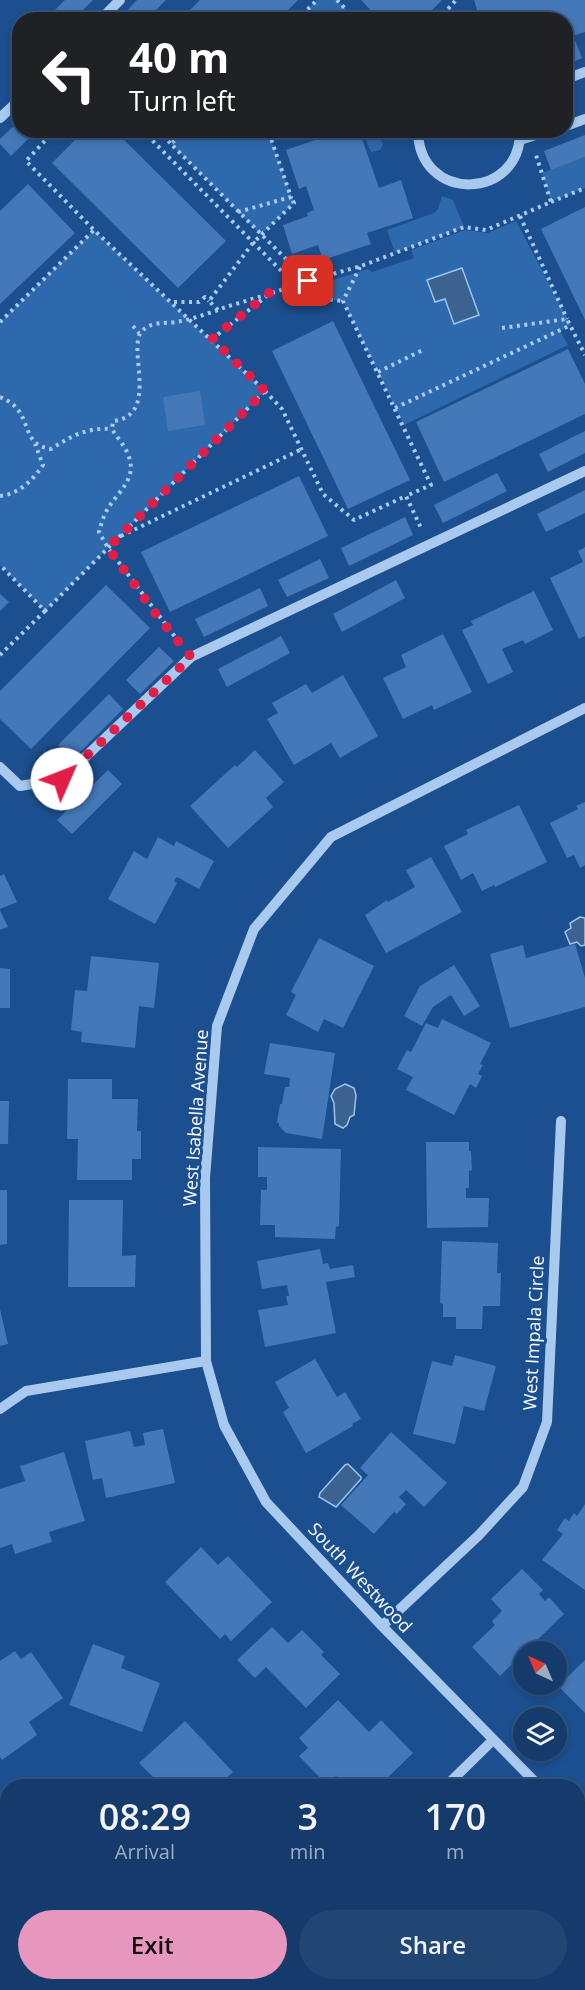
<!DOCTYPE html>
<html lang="en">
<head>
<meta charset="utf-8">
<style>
	:root { --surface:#143b6b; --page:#214673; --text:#f1f3f6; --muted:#9dadc1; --line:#33557e; --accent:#e797bd }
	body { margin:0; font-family:"Open Sans",sans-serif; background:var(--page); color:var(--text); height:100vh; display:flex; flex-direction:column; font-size:22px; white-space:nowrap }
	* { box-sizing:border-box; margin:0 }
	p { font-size:20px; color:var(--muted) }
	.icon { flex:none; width:33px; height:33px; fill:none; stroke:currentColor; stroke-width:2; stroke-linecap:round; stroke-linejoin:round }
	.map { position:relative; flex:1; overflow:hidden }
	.panel { position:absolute; left:0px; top:1779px; width:585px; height:212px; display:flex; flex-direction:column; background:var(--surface); border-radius:24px 24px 0 0; box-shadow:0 3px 9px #0003,0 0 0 2px var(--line) }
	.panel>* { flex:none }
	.banner { position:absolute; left:12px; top:12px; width:561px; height:126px; border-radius:24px; box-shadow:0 3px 9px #0003,0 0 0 2px var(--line); background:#202124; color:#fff; overflow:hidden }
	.needle { width:39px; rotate:316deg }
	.tools { position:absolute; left:513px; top:1641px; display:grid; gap:12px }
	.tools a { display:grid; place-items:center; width:54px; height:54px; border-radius:50%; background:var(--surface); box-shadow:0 3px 9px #0003,0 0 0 2px var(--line); font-size:30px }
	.pin { position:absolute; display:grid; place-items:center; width:51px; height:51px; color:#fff; margin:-26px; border-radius:12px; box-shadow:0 3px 9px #0006 }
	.me { position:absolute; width:66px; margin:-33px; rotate:46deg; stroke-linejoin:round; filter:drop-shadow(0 0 4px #0008) }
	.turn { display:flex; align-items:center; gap:21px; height:126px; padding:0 18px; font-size:27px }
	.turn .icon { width:78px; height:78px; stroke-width:2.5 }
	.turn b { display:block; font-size:42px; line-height:51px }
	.eta { display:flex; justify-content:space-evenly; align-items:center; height:102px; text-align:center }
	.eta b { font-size:36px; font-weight:600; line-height:42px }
	.button { display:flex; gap:12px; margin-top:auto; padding:12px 18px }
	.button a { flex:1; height:69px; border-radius:36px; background:var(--accent); color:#111; font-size:24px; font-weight:600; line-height:69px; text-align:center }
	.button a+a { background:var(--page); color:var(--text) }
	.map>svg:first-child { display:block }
	.green { fill:#2e69ad; fill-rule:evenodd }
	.water { fill:#3c6290; stroke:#9cc4f0; stroke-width:1.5 }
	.building { fill:#4478b7 }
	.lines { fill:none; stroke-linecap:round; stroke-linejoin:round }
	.path { stroke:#a9c9ee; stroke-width:4; stroke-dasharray:3 4.5; stroke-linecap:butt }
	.minor { stroke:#a9c9ee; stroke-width:10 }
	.route { stroke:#e11d48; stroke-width:10; stroke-dasharray:0 18 }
	.labels { text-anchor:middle; stroke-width:6; stroke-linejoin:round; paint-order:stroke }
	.street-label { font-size:18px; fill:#fff; stroke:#1b4f8f }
</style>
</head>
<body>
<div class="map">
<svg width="585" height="1990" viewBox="0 0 585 1990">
	<rect width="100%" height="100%" fill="#1b4f8f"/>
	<path class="green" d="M317 0H337L356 19H297Z
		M185 130 268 131 294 203 261 235 171 144Z
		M362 131H377L383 145 380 150 371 152Z
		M585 157V188L551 202 542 173Z
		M442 196 453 200 464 227 395 253 387 230 434 213 438 209Z
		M516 221 571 325 560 331 568 345 404 425 343 301 325 299 313 286 368 269 372 272 414 258 411 250 465 230 488 233ZM445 298 479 315 454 324Z
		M94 230 265 391 45 611 0 565V322Z"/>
	<path class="water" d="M462 268 479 315 454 324 445 299 435 302 427 280Z
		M580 917 585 918V945L581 946 577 942 570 944 565 932 571 928 570 923Z
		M345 1084 354 1088 356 1095 354 1115 350 1117 347 1125 343 1128 335 1124 334 1103 331 1096 335 1089Z
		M348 1464 361 1477V1479L336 1507 319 1497 320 1493 345 1465Z"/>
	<path class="building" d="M65 0H93L73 20H45Z
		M137 0H166L146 20H118Z
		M200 0H298L278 20H180Z
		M361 0H442L422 20H380Z
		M474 0H585V32L566 38V20H480Z
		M575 40 582 58 566 65V43Z
		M20 120V130H37L11 156 0 144V139Z
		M85 130H114L226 241 178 288 52 163Z
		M344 130H359L379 188 401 180 413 218 367 233 371 244 323 260 318 245 292 254 283 225 308 216 307 213 314 210 306 186 299 189 286 150Z
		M585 135V157L551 170 544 151Z
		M28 184 75 233 0 304V211Z
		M585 207V320L541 229Z
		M333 321 410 480 348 509 272 351Z
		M568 349 585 384V414L444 482 416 422Z
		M200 391 205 425 168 431 163 397Z
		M585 431V453L548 472 539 454Z
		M497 473 507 491 443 523 434 505Z
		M299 476 328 536 170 612 141 552Z
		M585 490V513L546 532 537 514Z
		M405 517 413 535 349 566 341 548Z
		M585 547V636L579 639 550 578 583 562 578 551Z
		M320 559 329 578 287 597 278 580Z
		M396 580 405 598 342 632 333 614Z
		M106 585 150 628 31 749 0 719V691Z
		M260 588 268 606 204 637 195 619Z
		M534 591 553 630 525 644 523 640 502 649 513 672 488 684 462 630 473 625 471 621Z
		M0 594 9 602 0 611Z
		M443 634 472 692 434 710 432 705 403 719 383 678 406 667 401 655Z
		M281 636 290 653 227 687 218 669Z
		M159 647 174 661 140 694 126 680Z
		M343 675 378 736 340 758 331 743 294 765 267 719 278 713 272 703 306 684 312 693Z
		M109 694 123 709 73 759 58 745Z
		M255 750 284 782 266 798 273 807 228 848 190 806 235 765 237 767Z
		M108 770 122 784 72 834 57 820Z
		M585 802V865L580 868 574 855 567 858 550 823 578 809 576 806Z
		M519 805 547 862 495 887 494 885 482 891 473 873 461 880 444 846 468 834 466 830Z
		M158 837 174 846 176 841 214 861 199 889 177 877 174 881 177 883 155 924 108 899 134 851 147 859Z
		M431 857 462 912 386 953 365 915 387 900 388 902 415 887 406 870Z
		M4 874 17 902 0 909V876Z
		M0 910 8 927 0 930Z
		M319 938 374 966 343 1028 324 1019 318 1032 286 1015 296 995 291 992Z
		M575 944 585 978V1007L510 1028 490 954 523 945 526 958Z
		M91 956 159 963 154 1008 139 1006 135 1048 81 1042 82 1032 71 1030 75 990 87 991Z
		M454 965 480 1006 464 1016 451 995 433 1007 422 1026 404 1016 420 986Z
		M0 968 10 969V1008H0Z
		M442 1019 491 1043 480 1064 483 1065 478 1074 482 1076 476 1088 470 1084 454 1115 406 1090 413 1077 397 1069 407 1050 411 1052 426 1023 438 1028Z
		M270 1043 335 1053 322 1139 286 1133 279 1126V1123H277L280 1104H282L285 1087H289L290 1078 264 1074Z
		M68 1079H112V1099H138L137 1131H141V1159H132V1180H77L78 1139H67Z
		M0 1101H9L8 1144H0Z
		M426 1142H469V1151H471L472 1170 469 1171V1188H466V1198H489L488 1227 427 1228Z
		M258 1147 341 1149 339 1226 336 1227 335 1239 275 1237V1225H260L261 1190H267V1177H258Z
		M0 1190H7V1244L0 1245Z
		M69 1200H123L122 1256 136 1255 135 1287H68Z
		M442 1241 498 1243 497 1273H501L500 1306H483L482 1329H456V1317H443V1304L440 1303Z
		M320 1249 323 1264 328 1263 330 1269 353 1265 355 1277 326 1282 336 1333 265 1347 258 1310 288 1305 286 1296H289L287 1285 262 1289 257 1261Z
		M0 1309 8 1344 0 1346Z
		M455 1355 496 1366 484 1411 464 1406 455 1444 413 1434 432 1361 452 1366Z
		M315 1359 337 1397 345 1392 361 1419 352 1424 353 1426 306 1453 283 1412 289 1408 275 1382Z
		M163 1429 175 1483 106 1498 102 1478 93 1480 85 1441 130 1431 134 1447 145 1445 143 1433Z
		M391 1432 447 1483 424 1507 406 1490 399 1497 406 1504 397 1514 394 1512 374 1534 341 1505 368 1475 360 1468Z
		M64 1452 85 1521 49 1532 52 1542 15 1554 12 1544 0 1548V1489L25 1481 20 1466Z
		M585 1504V1590L542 1560 563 1534 557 1530 565 1518 569 1521 574 1513 577 1516Z
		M201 1547 218 1565 228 1556 272 1602 231 1641 225 1634 220 1639 165 1582Z
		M522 1569 543 1590 539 1594 545 1601 549 1597 564 1614 500 1676 472 1647 495 1625 492 1621 502 1611 491 1599Z
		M272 1627 288 1643 302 1630 324 1652 321 1655 340 1674 306 1708 266 1667 255 1678 237 1660Z
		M93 1644 125 1656 121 1668 160 1683 142 1732 69 1705Z
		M15 1651 21 1659 31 1652 63 1698 29 1722 37 1735 2 1760 0 1757V1661Z
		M585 1660V1713L558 1686Z
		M338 1700 369 1732 381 1720 413 1753 379 1786H346L336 1776 327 1785 299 1756 308 1748 299 1738Z
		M185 1721 233 1772 218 1786H162L139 1763Z
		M0 1862 8 1870V1950L0 1942Z
		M583 1923 585 1925V1990H516L515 1988 520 1983H578V1928Z
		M71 1983H135L128 1990H74L69 1985Z
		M324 1983H366L373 1990H317Z"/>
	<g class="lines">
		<path class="path" d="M337 0 356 20
			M297 20 317 0
			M438 20 456 0
			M55 130 26 161 94 230
			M142 130 309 299H324
			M158 130 171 144
			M185 130 171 144 308 281 361 266 464 227 486 230 551 202 536 155
			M551 202 585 188
			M238 212 291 197 268 130
			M520 216 567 319
			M360 267 343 301 431 485 406 496 421 528
			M174 302H199L205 297 209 301
			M218 310 209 301 253 243 294 203 291 197
			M0 322 94 230 265 391 45 611 0 565
			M133 326 139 333
			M502 328 567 319 585 355
			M212 339 268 295
			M378 372 423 350
			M265 391 282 409 323 494 354 520 406 496
			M0 397C36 411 17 444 51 449 71 436 88 427 112 429
			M395 408 571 325
			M0 496C19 494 33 480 43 465L35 444
			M121 536 302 449
			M179 642 108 548 99 532C101 525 103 517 107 510 116 494 135 481 130 461 128 449 118 439 112 429L113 421C161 416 126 347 142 331 152 321 164 324 176 322 194 319 212 312 229 306 256 298 282 290 308 281L325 299 343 301
			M0 655 45 611"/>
		<path class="minor" d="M100 20 120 0
			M566 79 585 72
			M0 118 20 99
			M566 126 585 119
			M418 130C418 204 522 201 520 130
			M520 140 551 130
			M0 767 20 786 62 779 191 657 585 471
			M0 1409 26 1391 206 1361
			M382 1626 479 1535 523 1487 547 1422 561 1121
			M446 1786 493 1740
			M539 1786 382 1626 266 1502 224 1425 206 1361 205 1178 217 1026 254 929 331 837 585 708
			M578 1826 585 1834
			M234 1983 239 1989 245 1983"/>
	</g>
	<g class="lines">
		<path class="route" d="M62 779 191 657 155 613 108 548 265 391 212 339 269 293 308 281"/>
	</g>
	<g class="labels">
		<g class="street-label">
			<text transform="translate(196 1118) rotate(-86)" y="6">West Isabella Avenue</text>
			<text transform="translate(534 1333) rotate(-87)" y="6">West Impala Circle</text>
			<text transform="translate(360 1578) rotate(47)" y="6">South Westwood</text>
		</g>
	</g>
</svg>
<div class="tools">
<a><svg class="needle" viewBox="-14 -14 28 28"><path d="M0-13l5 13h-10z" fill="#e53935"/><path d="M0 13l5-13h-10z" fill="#9dadc1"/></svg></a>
<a><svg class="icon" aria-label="layers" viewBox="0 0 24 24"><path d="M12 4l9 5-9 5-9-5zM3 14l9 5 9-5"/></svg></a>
</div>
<div class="pin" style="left:308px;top:281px;background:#d93025"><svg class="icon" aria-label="arrive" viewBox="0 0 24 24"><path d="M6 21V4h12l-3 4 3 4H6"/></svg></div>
<svg class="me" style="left:62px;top:779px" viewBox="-20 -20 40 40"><circle r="19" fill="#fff"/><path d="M0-13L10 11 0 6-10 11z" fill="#e11d48"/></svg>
<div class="banner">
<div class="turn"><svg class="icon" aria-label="left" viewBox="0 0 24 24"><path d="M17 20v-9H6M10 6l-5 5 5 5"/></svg><div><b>40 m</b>Turn left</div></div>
</div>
<section class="panel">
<div class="eta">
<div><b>08:29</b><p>Arrival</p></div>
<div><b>3</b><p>min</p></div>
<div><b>170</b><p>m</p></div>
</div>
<div class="button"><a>Exit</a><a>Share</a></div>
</section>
</div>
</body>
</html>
